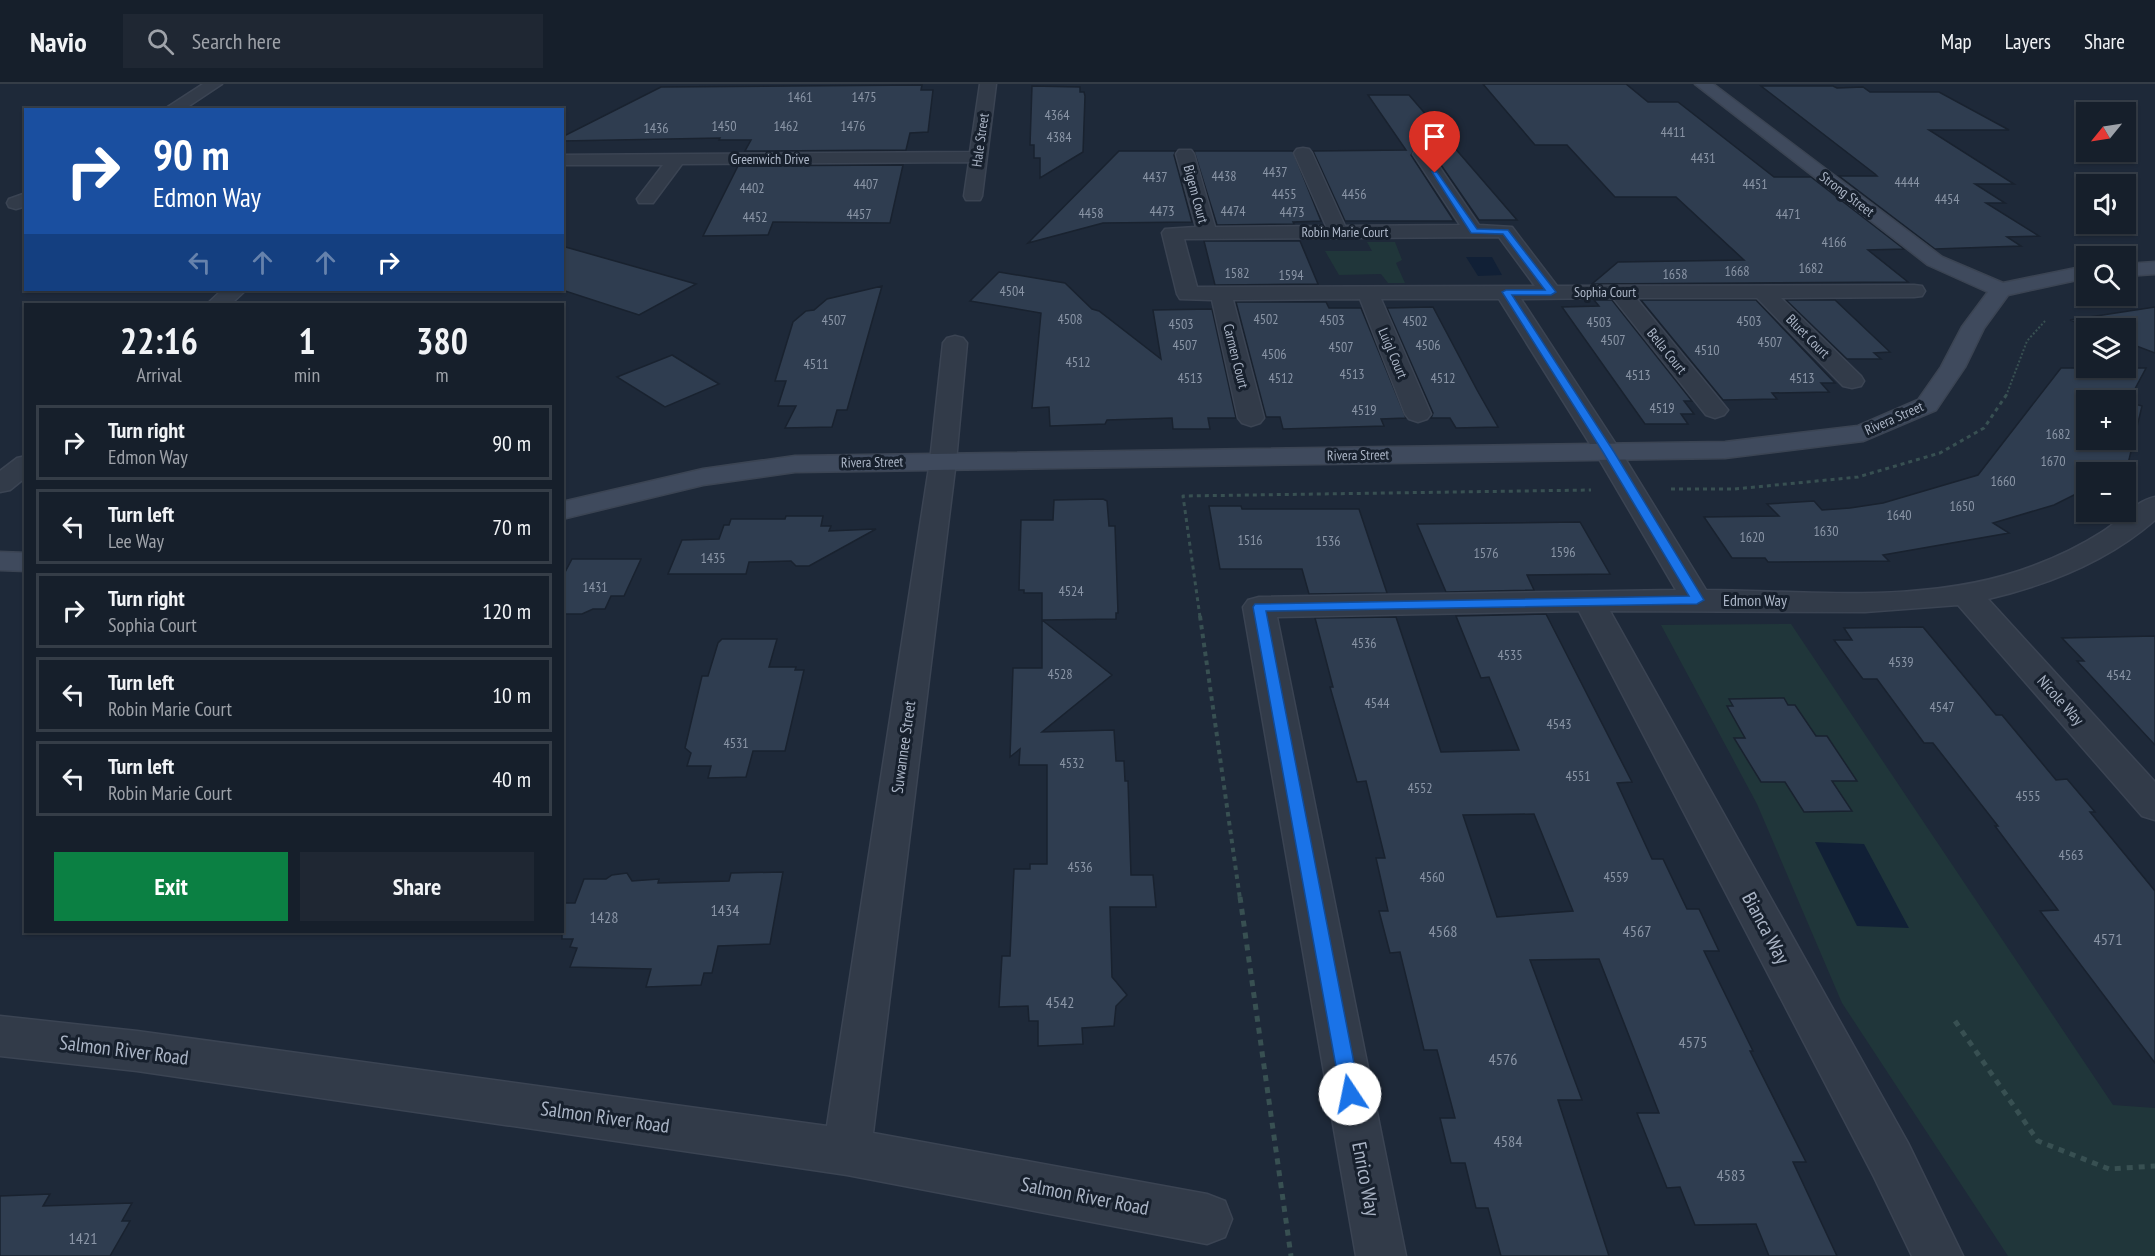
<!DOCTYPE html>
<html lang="en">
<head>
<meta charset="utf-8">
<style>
	:root { --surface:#161f2b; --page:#1f2733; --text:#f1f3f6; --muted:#9ea2a9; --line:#353d47; --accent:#0b8043 }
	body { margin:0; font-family:"PT Sans Narrow",sans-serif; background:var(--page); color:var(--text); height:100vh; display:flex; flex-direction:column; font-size:22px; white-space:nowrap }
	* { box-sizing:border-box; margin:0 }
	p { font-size:20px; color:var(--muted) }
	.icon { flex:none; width:33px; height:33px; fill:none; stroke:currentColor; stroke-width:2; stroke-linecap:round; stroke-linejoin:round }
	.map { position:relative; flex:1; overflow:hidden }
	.sheet { position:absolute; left:24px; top:219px; width:540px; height:630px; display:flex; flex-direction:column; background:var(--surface); border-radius:0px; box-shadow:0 2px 4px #0004,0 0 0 2px var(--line) }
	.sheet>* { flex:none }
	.hud { position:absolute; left:24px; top:24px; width:540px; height:183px; border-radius:0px; box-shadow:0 2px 4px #0004,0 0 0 2px var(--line); background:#1a4fa0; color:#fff; overflow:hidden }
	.needle { width:39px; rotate:240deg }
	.fabs { position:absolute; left:2076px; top:18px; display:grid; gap:12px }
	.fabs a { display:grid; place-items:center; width:60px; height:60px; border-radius:0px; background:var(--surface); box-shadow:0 2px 4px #0004,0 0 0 2px var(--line); font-size:30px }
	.pin { position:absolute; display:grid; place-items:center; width:51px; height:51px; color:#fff; margin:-62px -26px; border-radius:50% 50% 50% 0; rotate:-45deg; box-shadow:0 0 6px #0007 }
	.pin .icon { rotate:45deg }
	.me { position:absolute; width:66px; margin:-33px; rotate:349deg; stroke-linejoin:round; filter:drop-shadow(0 0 4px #0008) }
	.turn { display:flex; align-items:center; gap:21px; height:126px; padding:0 30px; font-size:27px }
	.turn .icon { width:78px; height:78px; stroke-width:2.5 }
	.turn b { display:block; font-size:42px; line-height:51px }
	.lanes { display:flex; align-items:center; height:57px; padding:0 30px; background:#0003; justify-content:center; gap:30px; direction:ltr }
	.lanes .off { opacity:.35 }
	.eta { display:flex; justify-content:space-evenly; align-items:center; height:102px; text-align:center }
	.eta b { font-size:36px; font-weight:700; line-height:42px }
	.cta { display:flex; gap:12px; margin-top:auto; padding:12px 30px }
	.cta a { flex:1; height:69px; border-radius:0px; background:var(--accent); color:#fff; font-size:24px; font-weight:700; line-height:69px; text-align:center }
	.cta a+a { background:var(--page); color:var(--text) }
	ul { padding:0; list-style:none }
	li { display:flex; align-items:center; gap:18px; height:75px; margin:0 12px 9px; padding:0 18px; border:3px solid var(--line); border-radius:0px }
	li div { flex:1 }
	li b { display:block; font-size:22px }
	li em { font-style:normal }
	header { display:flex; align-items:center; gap:36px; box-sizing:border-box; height:84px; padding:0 30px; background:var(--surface); border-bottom:2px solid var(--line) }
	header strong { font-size:28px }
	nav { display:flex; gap:33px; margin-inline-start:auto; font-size:21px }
	.search { width:420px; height:54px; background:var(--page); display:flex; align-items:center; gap:15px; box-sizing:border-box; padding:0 21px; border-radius:0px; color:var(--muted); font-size:22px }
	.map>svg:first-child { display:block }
	.green { fill:#20363a }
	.water { fill:#112036 }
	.building { fill:#2f3d50; stroke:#19222f; stroke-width:1.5; fill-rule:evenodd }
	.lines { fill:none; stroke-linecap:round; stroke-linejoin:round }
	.street-casing { stroke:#3b4453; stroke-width:3 }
	.secondary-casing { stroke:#3b4453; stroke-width:3 }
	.path-far3 { stroke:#385052; stroke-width:2; stroke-dasharray:2 2; stroke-linecap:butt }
	.path-far2 { stroke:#385052; stroke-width:3; stroke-dasharray:4 4; stroke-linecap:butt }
	.path-far1 { stroke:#385052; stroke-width:4; stroke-dasharray:4.5 4.5; stroke-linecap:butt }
	.path { stroke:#385052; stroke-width:5; stroke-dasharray:6 6; stroke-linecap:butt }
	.street { fill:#323b49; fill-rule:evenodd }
	.secondary { fill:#3f4a5d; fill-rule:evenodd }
	.route { fill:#1a73e8; stroke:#114b97; stroke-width:1.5 }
	.labels { text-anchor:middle; stroke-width:6; stroke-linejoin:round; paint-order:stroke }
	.number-label { font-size:14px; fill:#8a95a6 }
	.far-street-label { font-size:14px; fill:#abb5c6; stroke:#17202d }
	.street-label { font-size:16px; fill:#abb5c6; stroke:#17202d }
	.near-number-label { font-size:16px; fill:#8a95a6 }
	.near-street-label { font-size:20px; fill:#abb5c6; stroke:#17202d }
</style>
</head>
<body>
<header>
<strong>Navio</strong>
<div class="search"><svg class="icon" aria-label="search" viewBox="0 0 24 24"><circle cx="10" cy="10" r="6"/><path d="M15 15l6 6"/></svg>Search here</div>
<nav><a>Map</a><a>Layers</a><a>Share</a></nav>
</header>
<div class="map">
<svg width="2155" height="1172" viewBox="0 0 2155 1172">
	<rect width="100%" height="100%" fill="#1e2939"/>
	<path class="green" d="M1367 158H1395L1402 176 1396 179 1405 199H1388L1381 190 1339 191 1325 167H1372Z
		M1791 540 2113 1021 2155 1024V1172H2008L1842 919 1757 720 1661 541Z"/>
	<path class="water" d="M1466 173H1492L1502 191 1478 192Z
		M1815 758 1864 760 1909 844 1857 842Z"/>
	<path class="building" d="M1483 0H1626L1648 18H1678L1774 93H1811L1904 165 1868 166 1908 198 1592 200 1618 178 1744 176 1676 113H1615L1567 61H1535Z
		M922 1 921 6H933L928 48 910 49 906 66 745 67 751 56H719L720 54 562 57V53L661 3Z
		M1032 2 1080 3V8H1084L1085 12 1083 68 1040 94V74H1034V61H1030Z
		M1761 2H1833L1837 4 1863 3 1870 8H1939L2009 46H1929L2014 100H1975L2005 119H1986L2039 152 2007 153 2021 162 1935 165 1839 92H1877L1875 90Z
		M1368 11H1409L1517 136H1479L1430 65 1416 64 1411 71 1454 137H1345L1313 67 1406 66Z
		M1119 67H1176L1174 71 1192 138 1103 139 1028 159Z
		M1194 67H1293L1321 137 1293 138 1294 140 1217 141Z
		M903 81 890 139 773 138 768 151 703 152 738 82Z
		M1204 157H1300L1318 200 1215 201Z
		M562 162 696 200 639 231 562 206Z
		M999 188 1065 199 1092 225 1099 227 1161 275 1153 226 1212 225 1236 334H1208L1210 345H1173L1172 334 1107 336 1105 340 1050 342 1049 323 1032 324 1041 229 970 217Z
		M882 202 847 326H837L832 343 785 344 796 322H778L786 297H775L793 238 806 227 814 226 827 215Z
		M1594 216H1612L1692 317H1684L1694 330H1681L1688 340H1645L1562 223 1599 222Z
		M1641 216H1756L1835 299H1821L1829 308 1772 309 1777 315 1723 316Z
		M1786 216H1835L1890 268 1874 269 1881 275H1847Z
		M1236 218H1326L1329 224H1361L1406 334 1381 335 1384 342 1283 345 1280 333H1266Z
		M1433 223 1477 306 1498 343 1456 344 1450 334H1431L1433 329 1387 224Z
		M2155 223V269L2126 258V244H2092L2070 236Z
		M672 271 719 300 665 323 617 293Z
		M2061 284H2146L2128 318 2142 322 2126 388H2086V405L2054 421 1993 439 2009 449 1883 471 1889 477 1768 478 1765 474H1732L1704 433 1779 432 1767 420 1814 417 1822 426 1850 424 1883 419 1978 391ZM2086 316H2126V356H2086Z
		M1103 415 1107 417 1109 442H1115L1118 529H1116V535L1042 536V509H1024V506H1019L1021 436H1053L1054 416Z
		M1209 422H1241L1242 425H1359L1387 509 1309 510 1302 485H1220Z
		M786 432H823L821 442H831L829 447 876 445 809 482H796L791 477 749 478 746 490H668L682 456 719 455 724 441H729L731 435H785Z
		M1580 438 1610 490 1527 491 1534 506 1446 508 1417 440Z
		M572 475H641L624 512H611L605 525H593L582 530H562V494Z
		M1546 530 1632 698 1617 699 1652 775H1663L1687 825H1699L1719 867H1704L1753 967H1750L1806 1078H1793L1837 1172H1769L1756 1140 1695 1141 1680 1103 1667 1104 1637 1029H1659L1599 875 1530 876 1582 1016H1558L1609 1172H1501L1488 1124H1476L1465 1079H1451L1440 1034H1455L1437 966H1424L1400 868 1390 869 1379 827H1388L1376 774H1385L1366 697 1357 698 1330 603H1333L1315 534 1396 533 1441 668 1519 666 1489 593 1481 594 1456 532ZM1534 730 1573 827 1497 833 1463 731Z
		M1042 536 1112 591 1042 648 1114 646 1116 677H1124L1125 697H1128L1131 791H1153L1156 823H1110L1112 893 1127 911 1116 922 1114 942 1082 944 1083 960 1038 962V937H1029L1028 922 999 923 1002 872H1010L1014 785H1030V780H1047V681H1019L1020 665 1010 673 1013 584H1042Z
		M1923 543 1996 631H2002L2056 696 2067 695 2095 728H2090L2155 807V979L2040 827 2058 826 1995 742H1998L1933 659H1924L1877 595H1863L1834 556H1852L1844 544Z
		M2155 552V661L2077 577H2084L2062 554Z
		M722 555H777L769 583H796L795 586H804L785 667H753L746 693 708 694 711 682H687L691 669 685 664 702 592H708L718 559Z
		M1784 614 1788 621H1795L1816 652H1827L1857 697H1832L1852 727 1804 728 1785 698H1761L1734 654H1745L1727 622H1733L1729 615Z
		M783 788 770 860 718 862 712 889H704L701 901 646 903 651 885 570 883 577 864 570 863 573 855H562V819H575L584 795H606L612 791 627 789 632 797 659 795 658 799 729 797 731 789Z
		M50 1110 43 1122 132 1119 122 1137H130L110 1172H0V1112Z"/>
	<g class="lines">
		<g class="street-casing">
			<path id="street" d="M203 0H222L183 26H163Z
				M980 0H996L982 112 980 116H966L964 112 969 78 682 80 653 119H639L637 115 663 81H562V71L970 68Z
				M1303 64 1309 65 1312 69 1345 142 1460 141 1413 70 1416 66H1428L1479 141 1512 143 1557 202 1914 201 1922 202 1925 207 1922 212 1914 213 1781 214 1861 292 1864 297 1861 302 1852 304 1843 302 1757 214H1636L1728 326 1724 331 1715 334 1706 331 1613 214 1521 215 1621 368 1706 506C1813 507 1931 521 2033 482 2057 473 2080 462 2102 448 2120 437 2135 417 2155 413V436C2108 477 2048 501 1988 515L2155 698V736L2142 732 1958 521 1865 528 1610 527 1908 1059 1963 1172H1912L1874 1093 1579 527 1277 533 1406 1172H1356L1243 523 1248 516 1259 513 1676 506 1595 368 1499 215H1381L1431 330 1427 335 1418 338 1409 335 1405 330 1360 215 1233 216 1264 334 1260 339 1251 342 1242 339 1238 334 1212 216 1180 215 1177 210 1162 149 1165 145 1196 143 1176 70 1179 66H1191L1194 70 1215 143 1326 142 1294 69 1297 65ZM1499 153 1535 202 1197 203 1184 155Z
				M26 109V122L16 125 9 123 7 119 9 115Z
				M222 206H246L231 220H207Z
				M955 252 963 254 967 259 956 377 873 1049 1207 1110 1225 1117 1232 1135 1225 1153 1207 1160 847 1091 137 987 0 972V932L137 947 827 1042 930 377 943 259 947 254Z
				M26 372V393L10 406 0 408V387L17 374Z"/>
		</g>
		<g class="secondary-casing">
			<path id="secondary" d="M1695 0H1713L1942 173 2003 199 2086 182V194L2008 211 1984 244 1965 283 1936 326 1863 357 1725 374 795 388 703 401 562 435V418L703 385 795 372 1725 358 1858 342 1918 316 1941 283 1962 243 1988 208 1928 181Z
				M2155 178V190L2126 192V180Z
				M0 468 26 469V487L0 486Z"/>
		</g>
		<path class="path-far3" d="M2006 312 2027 257 2045 237"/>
		<path class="path-far2" d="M1671 405H1735L1858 393 1940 369 1984 344 2007 310
			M1200 533 1183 412 1591 406"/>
		<path class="path-far1" d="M1200 532 1240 815"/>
		<path class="path" d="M1240 813 1291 1172
			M1955 937 2038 1057 2109 1085 2155 1082"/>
		<use href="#street" class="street"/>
		<use href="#secondary" class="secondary"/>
	</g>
	<path class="route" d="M1432 88H1437L1477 145 1508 146 1556 208 1551 211H1512L1614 368 1704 516 1697 520 1266 527 1360 1010 1357 1016 1350 1019 1344 1016 1341 1010 1253 523 1255 520 1689 512 1603 368 1502 208 1506 206H1545L1503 150 1471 149Z"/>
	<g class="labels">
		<g class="number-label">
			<text x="800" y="18">1461</text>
			<text x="864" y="18">1475</text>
			<text x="1057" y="36">4364</text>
			<text x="724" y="47">1450</text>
			<text x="786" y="47">1462</text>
			<text x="853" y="47">1476</text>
			<text x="656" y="49">1436</text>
			<text x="1673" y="53">4411</text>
			<text x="1059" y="58">4384</text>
			<text x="1703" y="79">4431</text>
			<text x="1275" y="93">4437</text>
			<text x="1224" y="97">4438</text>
			<text x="1155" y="98">4437</text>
			<text x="1907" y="103">4444</text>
			<text x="866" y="105">4407</text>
			<text x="1755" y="105">4451</text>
			<text x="752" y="109">4402</text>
			<text x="1284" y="115">4455</text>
			<text x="1354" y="115">4456</text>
			<text x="1947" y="120">4454</text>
			<text x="1162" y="132">4473</text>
			<text x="1233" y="132">4474</text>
			<text x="1292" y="133">4473</text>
			<text x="1091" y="134">4458</text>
			<text x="859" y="135">4457</text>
			<text x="1788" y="135">4471</text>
			<text x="755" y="138">4452</text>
			<text x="1834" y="163">4166</text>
			<text x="1811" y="189">1682</text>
			<text x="1737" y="192">1668</text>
			<text x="1237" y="194">1582</text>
			<text x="1675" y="195">1658</text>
			<text x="1291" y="196">1594</text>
			<text x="1012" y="212">4504</text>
			<text x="1070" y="240">4508</text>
			<text x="1266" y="240">4502</text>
			<text x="834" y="241">4507</text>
			<text x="1332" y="241">4503</text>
			<text x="1415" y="242">4502</text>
			<text x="1749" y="242">4503</text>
			<text x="1599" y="243">4503</text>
			<text x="1181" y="245">4503</text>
			<text x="1613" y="261">4507</text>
			<text x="1770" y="263">4507</text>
			<text x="1185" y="266">4507</text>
			<text x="1428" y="266">4506</text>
			<text x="1341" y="268">4507</text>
			<text x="1707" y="271">4510</text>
			<text x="1274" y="275">4506</text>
			<text x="1078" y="283">4512</text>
			<text x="816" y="285">4511</text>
			<text x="1352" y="295">4513</text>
			<text x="1638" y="296">4513</text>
			<text x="1190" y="299">4513</text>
			<text x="1281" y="299">4512</text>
			<text x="1443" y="299">4512</text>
			<text x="1802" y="299">4513</text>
			<text x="1662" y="329">4519</text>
			<text x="1364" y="331">4519</text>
			<text x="2058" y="355">1682</text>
			<text x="2053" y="382">1670</text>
			<text x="2003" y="402">1660</text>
			<text x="1962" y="427">1650</text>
			<text x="1899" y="436">1640</text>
			<text x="1826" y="452">1630</text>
			<text x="1752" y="458">1620</text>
			<text x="1250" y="461">1516</text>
			<text x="1328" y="462">1536</text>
			<text x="1563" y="473">1596</text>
			<text x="1486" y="474">1576</text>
			<text x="713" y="479">1435</text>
			<text x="595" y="508">1431</text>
			<text x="1071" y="512">4524</text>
			<text x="1364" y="564">4536</text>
			<text x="1510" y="576">4535</text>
			<text x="1901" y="583">4539</text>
			<text x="1060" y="595">4528</text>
			<text x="2119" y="596">4542</text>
			<text x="1377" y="624">4544</text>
			<text x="1942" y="628">4547</text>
			<text x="1559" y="645">4543</text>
			<text x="736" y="664">4531</text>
			<text x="1072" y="684">4532</text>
			<text x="1578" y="697">4551</text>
			<text x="1420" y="709">4552</text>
			<text x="2028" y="717">4555</text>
			<text x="2071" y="776">4563</text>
			<text x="1080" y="788">4536</text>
			<text x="1432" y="798">4560</text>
			<text x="1616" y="798">4559</text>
		</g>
		<g class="far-street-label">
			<text transform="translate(980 56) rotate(-82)" y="5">Hale Street</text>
			<text x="770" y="80">Greenwich Drive</text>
			<text transform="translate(1196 110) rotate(75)" y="5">Bigem Court</text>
			<text transform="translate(1847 110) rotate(37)" y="5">Strong Street</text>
			<text x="1345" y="153">Robin Marie Court</text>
			<text x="1605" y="213">Sophia Court</text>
			<text transform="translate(1808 252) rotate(45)" y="5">Bluet Court</text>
			<text transform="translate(1667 267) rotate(51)" y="5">Bella Court</text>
			<text transform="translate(1393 269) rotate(67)" y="5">Luigl Court</text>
			<text transform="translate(1236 272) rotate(76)" y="5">Carmen Court</text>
			<text transform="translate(1894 334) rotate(-24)" y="5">Rivera Street</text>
			<text transform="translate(1358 371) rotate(-1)" y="5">Rivera Street</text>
			<text transform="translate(872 378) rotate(-1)" y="5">Rivera Street</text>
		</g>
		<g class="street-label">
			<text x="1755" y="522">Edmon Way</text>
			<text transform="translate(2061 616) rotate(48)" y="6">Nicole Way</text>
			<text transform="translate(903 663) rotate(-82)" y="6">Suwannee Street</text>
		</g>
		<g class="near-number-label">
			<text x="725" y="832">1434</text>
			<text x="604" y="839">1428</text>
			<text x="1443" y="853">4568</text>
			<text x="1637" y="853">4567</text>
			<text x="2108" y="861">4571</text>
			<text x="1060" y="924">4542</text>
			<text x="1693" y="964">4575</text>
			<text x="1503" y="981">4576</text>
			<text x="1508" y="1063">4584</text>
			<text x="1731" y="1097">4583</text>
			<text x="83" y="1160">1421</text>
		</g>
		<g class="near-street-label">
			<text transform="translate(1766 844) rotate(62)" y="7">Bianca Way</text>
			<text transform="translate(124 966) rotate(7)" y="7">Salmon River Road</text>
			<text transform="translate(605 1033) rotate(8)" y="7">Salmon River Road</text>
			<text transform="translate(1366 1095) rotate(79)" y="7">Enrico Way</text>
			<text transform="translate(1085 1112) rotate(11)" y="7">Salmon River Road</text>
		</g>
	</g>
</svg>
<div class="fabs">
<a><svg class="needle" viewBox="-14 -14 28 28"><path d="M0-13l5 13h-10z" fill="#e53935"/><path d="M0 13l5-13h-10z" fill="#9ea2a9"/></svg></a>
<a><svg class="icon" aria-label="sound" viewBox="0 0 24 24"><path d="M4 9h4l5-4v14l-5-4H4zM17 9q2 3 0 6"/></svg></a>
<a><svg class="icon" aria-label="search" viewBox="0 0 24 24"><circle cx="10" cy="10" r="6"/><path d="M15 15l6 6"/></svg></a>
<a><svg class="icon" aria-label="layers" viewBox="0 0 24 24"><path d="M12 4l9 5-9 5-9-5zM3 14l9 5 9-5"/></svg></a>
<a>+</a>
<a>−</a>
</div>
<div class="pin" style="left:1435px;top:89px;background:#d93025"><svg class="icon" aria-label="arrive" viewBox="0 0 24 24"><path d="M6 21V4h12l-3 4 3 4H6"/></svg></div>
<svg class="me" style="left:1350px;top:1010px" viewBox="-20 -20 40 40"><circle r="19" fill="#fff"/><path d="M0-13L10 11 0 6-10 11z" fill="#1a73e8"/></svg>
<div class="hud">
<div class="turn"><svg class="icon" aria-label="right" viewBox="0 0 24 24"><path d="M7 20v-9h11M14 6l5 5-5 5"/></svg><div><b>90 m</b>Edmon Way</div></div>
<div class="lanes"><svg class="icon off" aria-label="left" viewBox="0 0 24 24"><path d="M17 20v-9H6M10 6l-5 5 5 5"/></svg><svg class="icon off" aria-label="ahead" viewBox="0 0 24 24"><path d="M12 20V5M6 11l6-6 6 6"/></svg><svg class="icon off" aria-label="ahead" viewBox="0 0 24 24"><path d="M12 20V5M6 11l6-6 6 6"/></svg><svg class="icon" aria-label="right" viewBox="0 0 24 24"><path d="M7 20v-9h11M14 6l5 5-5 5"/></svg></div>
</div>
<section class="sheet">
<div class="eta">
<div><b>22:16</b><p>Arrival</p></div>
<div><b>1</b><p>min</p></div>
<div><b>380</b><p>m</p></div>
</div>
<ul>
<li><svg class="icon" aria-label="right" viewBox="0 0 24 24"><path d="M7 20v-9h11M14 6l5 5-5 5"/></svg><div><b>Turn right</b><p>Edmon Way</p></div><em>90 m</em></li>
<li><svg class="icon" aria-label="left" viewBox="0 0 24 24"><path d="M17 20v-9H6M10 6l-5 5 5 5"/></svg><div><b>Turn left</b><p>Lee Way</p></div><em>70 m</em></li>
<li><svg class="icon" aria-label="right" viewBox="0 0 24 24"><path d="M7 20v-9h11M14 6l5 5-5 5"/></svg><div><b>Turn right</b><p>Sophia Court</p></div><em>120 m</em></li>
<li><svg class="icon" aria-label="left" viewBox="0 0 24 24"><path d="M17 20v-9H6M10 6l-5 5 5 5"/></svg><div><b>Turn left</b><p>Robin Marie Court</p></div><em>10 m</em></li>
<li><svg class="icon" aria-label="left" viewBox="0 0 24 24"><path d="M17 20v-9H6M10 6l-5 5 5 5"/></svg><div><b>Turn left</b><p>Robin Marie Court</p></div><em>40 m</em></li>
</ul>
<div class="cta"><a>Exit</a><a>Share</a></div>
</section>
</div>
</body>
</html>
